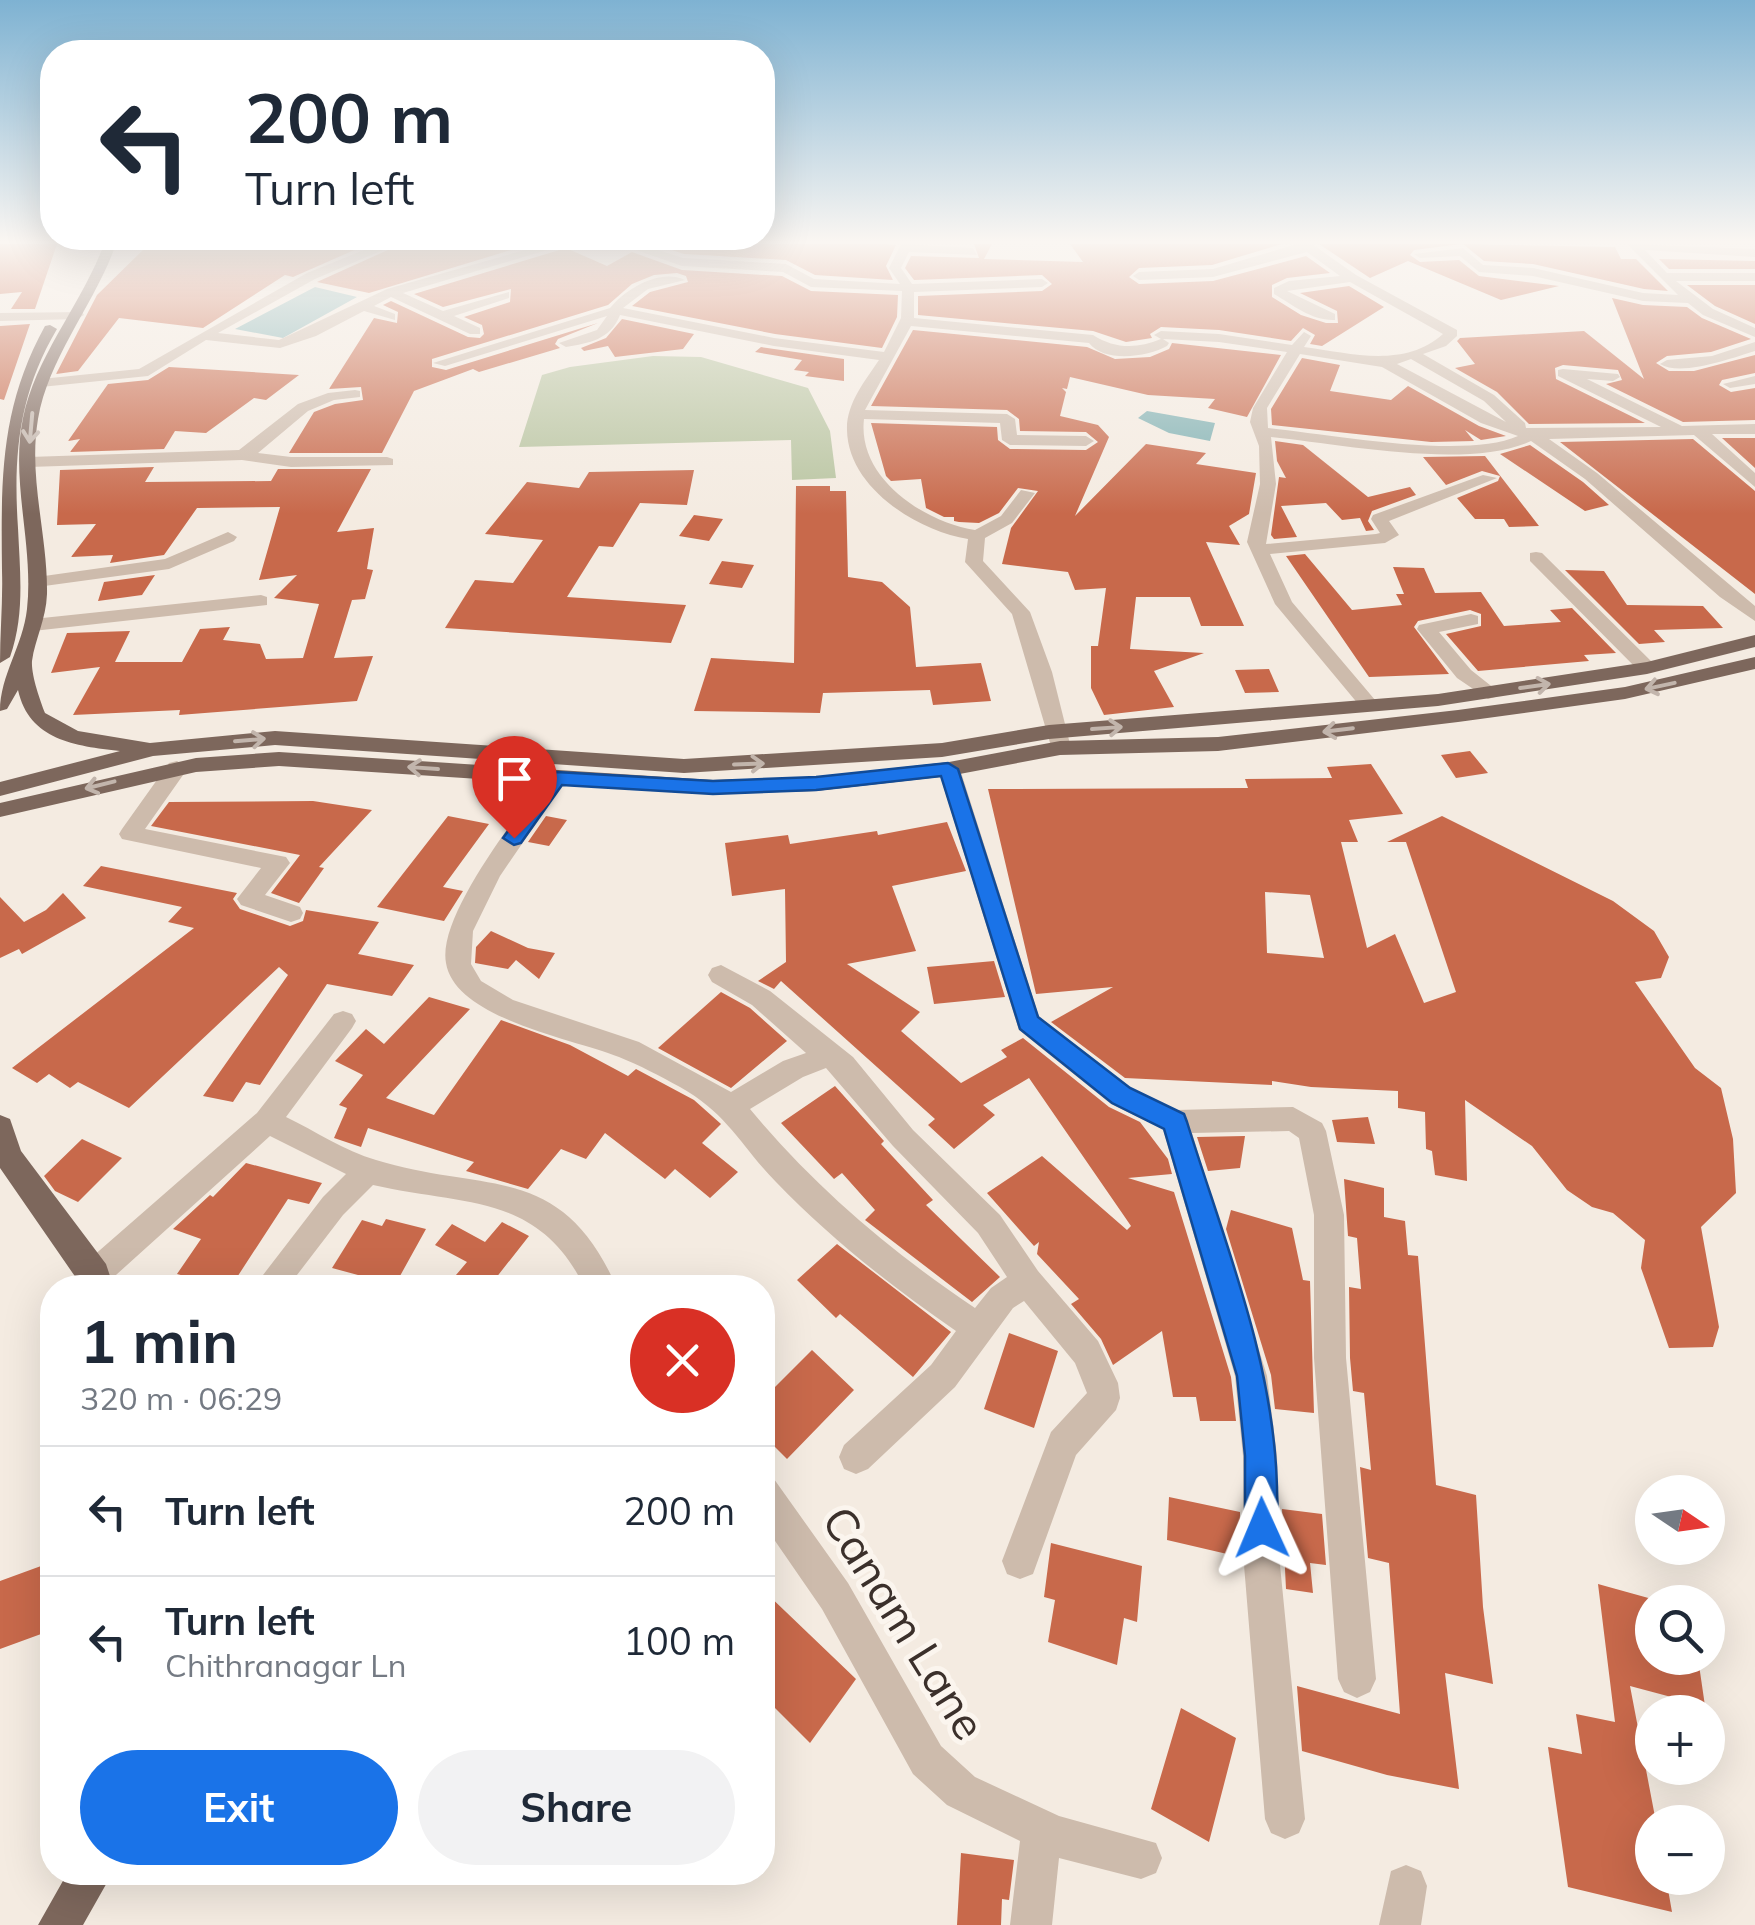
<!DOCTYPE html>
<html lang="en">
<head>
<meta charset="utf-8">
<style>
	:root { --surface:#fff; --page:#f2f2f3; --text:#1f2937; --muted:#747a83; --line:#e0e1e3; --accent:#1a73e8 }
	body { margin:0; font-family:Mulish,sans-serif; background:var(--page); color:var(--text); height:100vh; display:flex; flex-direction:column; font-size:38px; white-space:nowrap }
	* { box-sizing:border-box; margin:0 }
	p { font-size:32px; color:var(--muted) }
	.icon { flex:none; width:55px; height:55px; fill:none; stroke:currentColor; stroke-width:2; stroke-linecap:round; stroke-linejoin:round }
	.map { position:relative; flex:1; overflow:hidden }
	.details { position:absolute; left:40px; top:1275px; width:735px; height:610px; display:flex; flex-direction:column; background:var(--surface); border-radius:40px; box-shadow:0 10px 40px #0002 }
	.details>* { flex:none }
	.guide { position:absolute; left:40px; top:40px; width:735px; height:210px; border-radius:40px; box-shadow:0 10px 40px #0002; background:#fff; color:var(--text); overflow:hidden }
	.needle { width:65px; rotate:103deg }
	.tools { position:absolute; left:1635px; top:1475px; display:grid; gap:20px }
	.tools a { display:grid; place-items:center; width:90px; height:90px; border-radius:50%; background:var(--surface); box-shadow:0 10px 40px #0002; font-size:50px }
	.pin { position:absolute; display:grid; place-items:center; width:85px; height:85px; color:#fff; margin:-102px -42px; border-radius:50% 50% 50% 0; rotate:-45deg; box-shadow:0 0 10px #0007 }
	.pin .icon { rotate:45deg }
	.me { position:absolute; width:110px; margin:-55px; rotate:359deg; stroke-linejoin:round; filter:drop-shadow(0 0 8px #0008) }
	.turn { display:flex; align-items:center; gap:35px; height:210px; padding:0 40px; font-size:45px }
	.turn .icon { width:130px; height:130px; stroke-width:2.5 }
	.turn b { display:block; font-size:70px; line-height:85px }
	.round { display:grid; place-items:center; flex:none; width:105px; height:105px; border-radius:52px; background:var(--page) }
	.overview { display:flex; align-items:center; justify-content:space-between; height:170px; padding:0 40px }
	h1 { font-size:60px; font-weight:700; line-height:75px }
	.action { display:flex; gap:20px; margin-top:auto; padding:20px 40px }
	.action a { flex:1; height:115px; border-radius:60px; background:var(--accent); color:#fff; font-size:40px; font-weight:700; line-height:115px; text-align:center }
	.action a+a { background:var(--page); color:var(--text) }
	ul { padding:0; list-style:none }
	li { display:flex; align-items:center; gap:30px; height:130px; padding:0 40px; border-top:2px solid var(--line) }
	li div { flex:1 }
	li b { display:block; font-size:38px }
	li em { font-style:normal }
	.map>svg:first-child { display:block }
	.green { fill:#b8c4a0 }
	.water { fill:#7fb0b2 }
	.building { fill:#c8694b; fill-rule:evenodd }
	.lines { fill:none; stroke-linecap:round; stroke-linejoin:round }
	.minor { fill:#cdbbac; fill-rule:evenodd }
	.major { fill:#7d675c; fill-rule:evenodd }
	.oneway { stroke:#c2b5ac }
	.route { fill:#1a73e8; stroke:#114b97; stroke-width:2.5 }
	.labels { text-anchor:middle; stroke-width:10; stroke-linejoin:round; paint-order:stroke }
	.near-street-label { font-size:45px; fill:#3b302b; stroke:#fbf5ee }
</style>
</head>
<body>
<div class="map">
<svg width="1755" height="1925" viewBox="0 0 1755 1925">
	<rect width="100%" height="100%" fill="#f4ebe1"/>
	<path class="green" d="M653 356 701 357 808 388 830 431 836 478 792 480 791 440 519 447 542 375 570 367Z"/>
	<path class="water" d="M315 287 357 297 283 338 235 329Z
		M1147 411 1215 423 1210 441 1169 433 1138 418Z"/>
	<path class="building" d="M0 244H57L35 309H11L22 292 0 294Z
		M197 244H368L293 277 285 275 203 328 119 318 78 371 56 374 97 295 147 246Z
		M401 244H531L369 293 317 282Z
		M653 244H885L896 245 886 266 893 280 815 275 786 260 684 254Z
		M974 244H992L984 259 1083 262 1070 244H1282L1212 265 1139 268 1129 277 1139 284 1213 281 1306 256 1330 273 1287 278 1272 285V297L1301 315 1326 323H1338L1337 311 1300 293 1349 286 1384 307 1322 346 1310 344 1315 335 1303 328 1291 341 1219 330 1161 327 1150 334 1152 338 1126 342 1093 331 918 315V296L1042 291 1052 284 1042 275 914 280 905 268 911 256 979 258Z
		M1319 244H1461L1414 250 1410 255 1420 262 1459 260 1479 276 1559 286 1501 300 1408 261 1370 278Z
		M1463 244 1615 247 1621 259H1636L1668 291 1644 289 1533 264 1484 261Z
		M566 248 607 266 632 252 682 270 782 276 811 291 898 295 897 317 882 348 775 334 632 306 650 292 688 282 686 276 677 273 654 275 632 284 608 305 432 359V367L446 370 598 323 558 339 555 344 560 348 479 372 473 369 414 391 382 453H289L314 412 335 404 363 400 361 387 329 389 374 318 397 323 398 312 383 305 391 301 468 337 480 338 484 334 482 325 464 317 510 302 511 289 443 307 414 294Z
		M1659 259 1755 261V269H1669Z
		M1687 285H1755V324L1715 306Z
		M1612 298 1643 305 1687 307 1702 318 1751 339 1711 352 1667 356 1656 363 1669 371H1694L1755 355V373L1722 380 1719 385 1731 392 1755 388V420L1683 422 1606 384 1622 380 1618 370 1563 365 1555 368 1556 379 1645 423 1529 424 1497 392 1455 368 1475 364 1457 341 1460 338 1584 331 1644 379Z
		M622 319 694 334 683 349 615 357 608 346 584 351 581 348 606 338Z
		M30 324 4 400 0 399V326Z
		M913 330 1087 347 1115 359 1150 357 1169 349 1172 343 1281 355 1247 417 1208 408 1215 399 1148 395 1070 377 1067 389 1062 388 1066 392 1060 416 1098 425 1109 437 1075 516 1146 444 1206 453 1196 464 1256 473 1249 514 1229 526 1240 545 1206 542 1244 626H1201L1190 597H1136L1130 649 1204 653 1154 671 1174 707 1104 715 1091 688V646H1098L1106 588 1075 590 1068 572 1002 564 1011 528 1038 491 1018 488 999 513 979 523 959 522 954 521V517H944L926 508 921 479 891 481 886 476 871 423 997 427 998 440 1010 449 1086 450 1098 442 1086 432 1020 431 1019 419 1007 410 871 406Z
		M761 347 844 359V381L805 376 809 372 794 370 802 360 755 352Z
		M1302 358 1340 365 1330 391 1391 400 1408 386 1479 426 1506 436 1481 440 1465 430 1474 441 1431 442 1272 425 1271 409Z
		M169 367 299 375 266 400 254 398 206 433 175 431 164 449 70 452 80 439 68 441 108 384 148 380Z
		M1722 438H1755V468Z
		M1693 439 1755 491V594L1560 442Z
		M1275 441 1303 445 1368 497 1410 487 1416 495 1372 511 1368 521 1374 530 1366 531 1360 518 1342 520 1326 503 1281 506 1297 537 1274 539 1271 535 1279 477 1286 478 1277 461Z
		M1530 445 1583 482 1609 505 1585 511 1500 454Z
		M1485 456 1539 526 1509 527 1504 519H1475L1457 498 1498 481 1500 476 1482 471 1446 485 1423 457Z
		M154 467 145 482 271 481 278 469H371L337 532 374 528 367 569 373 570 365 599 352 600 334 658 373 656 357 701 179 715 180 710 73 715 100 667 51 673 67 633 130 631 115 662H182L200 629 230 627 223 640 260 644 266 659 303 658 319 604 274 598 297 575 259 580 280 507 197 508 164 555 110 563 113 555 71 557 96 524 57 525 60 470Z
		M694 470 687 505 640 503 613 547 599 546 567 597 686 605 671 643 445 628 475 580 513 583 543 540 485 534 527 482 579 488 589 472Z
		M796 486H830V491H846L848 577 882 582 910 607 916 667 981 663 991 701 933 705 930 690 823 693 820 713 694 711 711 658 794 663Z
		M694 515 723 519 709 541 679 536Z
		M1305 554 1352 610 1402 605 1396 594H1404L1393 567 1424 568 1435 593 1481 592 1504 626 1561 622 1550 610 1572 608 1616 653 1584 655 1589 661 1478 671 1446 634 1481 626V614L1470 610 1418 621 1414 627 1449 674 1369 677 1286 556Z
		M722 561 754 565 742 588 709 584Z
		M1565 570 1604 571 1627 605 1703 606 1723 628 1654 630 1665 642 1639 644Z
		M155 575 142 595 98 601 104 582Z
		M1269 669 1279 692 1245 693 1235 670Z
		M1470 751 1488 773 1456 778 1441 755Z
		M1371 764 1403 814 1349 820 1358 842H1341L1367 948 1395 934 1424 1003 1456 992 1406 842H1387L1442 816 1613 901 1654 931 1669 957 1661 978 1635 982 1695 1068 1721 1088 1733 1139 1736 1193 1701 1227 1719 1327 1713 1347 1669 1348 1641 1268 1645 1240 1613 1213 1592 1207 1567 1190 1532 1146 1465 1100 1467 1181 1435 1175 1432 1151 1426 1149 1425 1112 1398 1108V1091L1311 1087 1272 1081V1085L1125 1078 1051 1022 1113 987 1036 994 988 789 1248 788 1245 779 1332 778 1327 767ZM1265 892 1310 895 1324 958 1267 953Z
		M313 801 372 810 319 867 324 868 299 903 271 893 300 855 151 826 169 802Z
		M448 816 489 824 443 887 463 891 444 921 377 907Z
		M546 816 567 820 549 846 528 842Z
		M947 822 966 871 892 886 916 951 847 964 920 1012 901 1031 961 1083 1007 1057 1001 1050 1023 1038 1109 1107 1140 1122 1168 1159 1172 1174 1128 1178 1174 1192 1231 1377 1236 1421H1200L1196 1397H1173L1162 1331 1113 1365 1101 1339 1071 1304 1079 1299 1037 1254 1039 1242 1034 1246 987 1193 1042 1156 1127 1230 1131 1226 1029 1078 983 1105 995 1115 954 1149 928 1125 935 1119 781 981 774 989 758 981 786 962 785 889 732 896 725 843 788 835 790 844 877 831 878 835Z
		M101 866 237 893 233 899 240 909 290 926 303 921 306 910 379 922 358 954 414 965 392 996 327 984 260 1085 246 1082 233 1102 203 1096 288 975 279 967 129 1108 78 1082 70 1088 49 1074 37 1083 12 1068 194 928 168 922 182 907 83 886Z
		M63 893 86 918 22 954 19 949 0 958V897L24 922 46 910Z
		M491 931 528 948 555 953 539 979 516 960 508 969 475 963 476 947Z
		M994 961 1005 997 934 1004 927 967Z
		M721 992 750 1008 787 1041 731 1088 658 1048Z
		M429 997 470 1009 386 1098 434 1115 501 1020 570 1045 628 1076 636 1069 694 1100 721 1124 702 1143 738 1172 710 1198 675 1169 665 1179 605 1133 586 1159 561 1149 528 1189 466 1171 474 1162 368 1128 361 1147 334 1138 347 1108 339 1105 363 1075 335 1061 366 1029 384 1044Z
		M835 1086 884 1141 881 1144 933 1200 926 1205 1000 1277 972 1302 865 1220 875 1210 842 1173 834 1179 781 1123Z
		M1368 1117 1375 1144 1337 1142 1332 1120Z
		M1245 1136 1240 1168 1208 1171 1197 1137Z
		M82 1139 122 1158 78 1202 55 1191 44 1176Z
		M246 1163 322 1183 309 1204 288 1199 230 1288H194L199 1280 177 1274 201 1239 173 1229 210 1195 213 1197Z
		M1344 1179 1384 1188V1217L1405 1221 1408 1255 1418 1256 1436 1485 1476 1495 1483 1607 1493 1684 1445 1673 1459 1789 1387 1775 1302 1751 1297 1686 1400 1714 1389 1563 1368 1558 1360 1467 1371 1470 1364 1393 1353 1391 1350 1358 1349 1287 1361 1289 1357 1238 1348 1236Z
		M1231 1210 1292 1228 1303 1280 1310 1281 1314 1413 1275 1409 1271 1375 1226 1229Z
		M386 1219 426 1229 395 1285 332 1268 362 1220 382 1226Z
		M502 1222 529 1236 488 1288H477L456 1275 467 1262 435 1245 452 1224 485 1242Z
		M837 1244 951 1332 913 1377 840 1314 836 1318 797 1280Z
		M1009 1333 1058 1351 1034 1428 984 1409Z
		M812 1350 854 1390 787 1459 762 1434V1400Z
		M1169 1497 1240 1512V1557L1167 1540Z
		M1282 1509 1322 1514 1326 1565 1310 1563 1313 1593 1286 1589Z
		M1051 1543 1142 1566 1137 1622 1124 1618 1117 1665 1048 1642 1055 1600 1044 1597Z
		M52 1562V1630L0 1649V1581Z
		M1598 1584 1652 1599V1658H1698L1705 1706 1630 1686 1656 1822H1652V1878H1666L1672 1912 1568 1887 1548 1747 1582 1754 1576 1714 1615 1722Z
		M762 1589 856 1679 810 1743 762 1695Z
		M1181 1708 1236 1738 1209 1842 1151 1809Z
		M961 1853 1014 1860 1009 1900 1002 1899 1001 1925H957Z"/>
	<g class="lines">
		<path class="minor" d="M379 244H397L315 279 218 333 279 340 387 289 546 244H567L403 293 443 311 509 292V298L454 316 480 328V334H470L391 297 374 306 395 314V320L364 311 316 336 280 348 206 340 148 376 41 387 34 383 41 379 139 369 307 273Z
			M619 244H639L683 258 786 264 814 279 900 284 889 268 901 244 973 248 977 255 909 252 901 268 912 284 1042 279 1048 283 1042 287 914 292V318L1093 335C1115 349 1137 349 1161 339L1154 335 1161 331 1219 334 1292 345 1304 332 1311 336 1304 347C1350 353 1404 369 1443 334L1350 282 1287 291 1335 314V320C1312 321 1293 305 1274 294V288L1289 281 1340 276 1307 252 1213 277 1139 280 1133 276 1139 272 1213 269 1297 244H1312L1356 275 1457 330V336L1446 346 1423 354 1494 395 1525 423 1526 428 1661 427 1558 376V370L1563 369 1618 374 1620 377 1613 381 1587 379 1682 426 1755 424V434H1712L1755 473V487L1694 435 1549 439 1597 473 1755 606V621L1720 597 1585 479 1531 441C1468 470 1341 444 1271 437L1276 484 1266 544 1376 534 1380 533 1371 519 1373 515 1483 475 1497 478 1389 521 1399 535 1385 543 1270 554 1292 602 1381 707 1378 711H1364L1275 604 1247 542 1260 484 1259 446 1250 422 1253 408 1287 352 1219 342 1163 339 1169 343 1167 346C1148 357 1104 363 1089 343L911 326 865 410 1007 414 1015 419 1017 435 1086 436 1094 441 1086 446 1010 445 1002 440 1000 423 864 419C857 478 924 522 975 530L1001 516 1021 490 1035 493 1012 523 985 538 983 561 1030 612 1052 672 1071 748 1060 755 1053 753 1012 614 965 562 968 539C918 531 848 488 847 430 846 404 865 381 879 360L774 346 620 315C610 340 589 343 566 347L559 343 597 330 607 316 445 366 433 363 610 308C626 288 661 268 685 280L648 289 623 308 774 338 884 352 901 318 902 291 811 287 783 272 682 266ZM1300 354 1382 367 1481 423 1518 436C1464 460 1329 434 1268 428L1267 408ZM1411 359 1484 401 1506 422 1397 364Z
			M1627 244 1755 249V257L1645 250 1667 273H1755V281H1676L1713 309 1755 328V337L1703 315 1688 303 1643 301 1533 276 1479 272 1460 256 1420 258 1414 254 1463 248 1483 265 1533 268 1643 293 1678 295Z
			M82 312 84 315 77 319 0 321V313Z
			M1755 342V351C1732 358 1681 377 1660 364L1667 360 1712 356Z
			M1755 376V384L1730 388 1723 384Z
			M355 390 360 391V397L334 400 308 411 258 453 291 457H387L393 459V465L291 467 242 460 29 467 21 462 29 457 239 450 298 404 328 393Z
			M228 532 237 537 234 541 169 569 37 587 28 582 37 577 165 559Z
			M1536 552 1542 553 1654 664V672H1640L1530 561V553Z
			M261 595 267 597V605L33 631 24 625 33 619Z
			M1471 614 1478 616V624L1439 632 1471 670 1495 689V697L1488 699 1457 678 1417 629 1419 625Z
			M177 761 188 768 145 829 286 857 290 863 265 895 300 907 303 913 300 919 291 922 241 905 237 899 261 868 122 839 119 834 122 829 169 763Z
			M949 762 960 769 1039 1017 1131 1088 1177 1110 1293 1107 1322 1123 1326 1131 1344 1215 1346 1358 1376 1679 1370 1692 1357 1698 1344 1692 1338 1679 1314 1358V1215L1299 1138 1289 1131 1192 1133 1267 1376 1277 1456 1280 1565 1305 1819 1299 1833 1285 1839 1271 1833 1265 1819 1244 1565 1243 1456 1235 1376 1163 1129 1111 1104 1019 1030 938 769Z
			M556 771 567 778 500 876 473 931 471 964 481 981 513 1000 639 1042 731 1092 783 1061 806 1053 752 1005 712 982 708 975 712 968 721 965 770 991 853 1057 913 1130 1000 1215 1038 1271 1098 1341 1118 1383 1120 1398 1116 1410 1076 1455 1033 1574 1020 1579 1007 1574 1002 1561 1051 1432 1087 1393 1075 1363 1024 1301 1013 1308 955 1387 868 1469 856 1474 844 1469 839 1457 844 1445 931 1365 956 1331C892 1287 830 1238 776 1182 740 1145 728 1114 680 1087 660 1076 639 1065 619 1057 574 1039 455 1019 446 963 437 915 520 813 548 773ZM826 1068 893 1146 978 1233 1007 1277 991 1288 975 1308C891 1252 814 1186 750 1109L803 1077Z
			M343 1011 352 1014 356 1021 352 1028 286 1117C315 1131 345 1151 376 1160 485 1194 561 1160 617 1288H585C538 1192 464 1206 373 1185L343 1215 287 1288H253L323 1197 346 1174 270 1136 106 1284 97 1288 84 1284 80 1274 84 1264 257 1113 334 1014Z
			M762 1474 774 1479 848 1583 941 1746 975 1777 1059 1816 1156 1843 1162 1858 1156 1873 1141 1879 1059 1858 1052 1925H1010L1020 1841 947 1805 913 1774 822 1609 762 1522Z
			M1406 1865 1421 1871 1427 1886 1421 1925H1379L1391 1871Z"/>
		<path class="major" d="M104 244H116C95 304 49 356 38 419 28 478 48 536 47 594 46 620 35 639 32 661 31 675 40 700 45 713L78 731 150 743 275 731 684 759 942 743 1049 725 1438 694 1647 662 1755 635V647L1647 674 1438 706 1049 739 942 757 684 773 275 745 153 756 0 796V782L120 751C75 746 29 740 18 690L7 709 0 711C0 675 23 646 27 609 34 545 10 481 23 418 36 355 82 304 104 244Z
			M50 325 57 329C19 393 13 455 18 528 20 572 25 615 10 657L0 663C0 632 3 601 2 571 1 478 0 408 45 326Z
			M1755 657V669L1625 699 1458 722 1218 751 1060 755 949 776 816 791 713 794 279 766 196 772 0 817V803L196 758 279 752 713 780 816 777 949 762 1060 741 1218 737 1458 710 1625 687Z
			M0 1115 10 1119 21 1151 106 1264 114 1288H83L0 1168Z
			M68 1872H113L83 1925H38Z"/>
	</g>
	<defs><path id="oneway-shaft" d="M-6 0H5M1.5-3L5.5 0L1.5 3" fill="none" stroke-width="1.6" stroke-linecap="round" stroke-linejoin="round" transform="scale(2.5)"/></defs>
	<g class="oneway">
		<use href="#oneway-shaft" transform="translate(31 428) rotate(95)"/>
		<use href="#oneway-shaft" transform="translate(1535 686) rotate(-8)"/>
		<use href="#oneway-shaft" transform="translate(1660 686) rotate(168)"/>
		<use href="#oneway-shaft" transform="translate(1107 728) rotate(-4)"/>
		<use href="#oneway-shaft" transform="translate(1338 730) rotate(173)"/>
		<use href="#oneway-shaft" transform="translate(250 740) rotate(-5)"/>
		<use href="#oneway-shaft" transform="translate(749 764) rotate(-2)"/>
		<use href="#oneway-shaft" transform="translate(423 768) rotate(-176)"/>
		<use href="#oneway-shaft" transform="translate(100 785) rotate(166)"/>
	</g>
	<linearGradient id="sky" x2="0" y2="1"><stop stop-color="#7eb2d2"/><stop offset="0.47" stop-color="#faf6f2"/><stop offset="1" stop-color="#faf6f2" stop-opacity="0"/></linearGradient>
	<rect width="1755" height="514" fill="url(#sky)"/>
	<path class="route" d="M948 763 958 769 1038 1017 1130 1088 1184 1114 1187 1122C1224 1241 1274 1361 1277 1487 1277 1505 1280 1523 1273 1540L1262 1545 1250 1540 1245 1528V1456L1237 1376 1164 1129 1112 1103 1020 1029 941 776 816 790 713 794 562 785 521 843 514 845 503 838 549 774 556 772 713 781 816 777Z"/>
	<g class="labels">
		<g class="near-street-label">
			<text transform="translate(904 1623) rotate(58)" y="16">Canam Lane</text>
		</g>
	</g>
</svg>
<div class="tools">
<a><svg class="needle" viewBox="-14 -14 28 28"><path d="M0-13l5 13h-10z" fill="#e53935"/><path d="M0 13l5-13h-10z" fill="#747a83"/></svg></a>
<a><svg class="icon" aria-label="search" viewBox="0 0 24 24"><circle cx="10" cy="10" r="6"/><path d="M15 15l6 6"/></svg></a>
<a>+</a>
<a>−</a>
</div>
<div class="pin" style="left:514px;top:838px;background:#d93025"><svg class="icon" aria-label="arrive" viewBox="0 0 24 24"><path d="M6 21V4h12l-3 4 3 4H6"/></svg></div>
<svg class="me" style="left:1262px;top:1528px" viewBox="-20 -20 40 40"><path d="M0-17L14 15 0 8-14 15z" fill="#1a73e8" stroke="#fff" stroke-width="4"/></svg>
<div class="guide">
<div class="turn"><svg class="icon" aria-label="left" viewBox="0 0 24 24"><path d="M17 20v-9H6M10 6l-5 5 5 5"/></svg><div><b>200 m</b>Turn left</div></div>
</div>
<section class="details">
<div class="overview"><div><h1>1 min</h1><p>320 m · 06:29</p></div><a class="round" style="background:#d93025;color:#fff"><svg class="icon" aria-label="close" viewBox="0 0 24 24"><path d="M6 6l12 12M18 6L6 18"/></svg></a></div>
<ul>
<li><svg class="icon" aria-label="left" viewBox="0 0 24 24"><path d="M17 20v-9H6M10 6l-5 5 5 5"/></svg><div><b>Turn left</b></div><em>200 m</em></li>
<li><svg class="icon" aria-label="left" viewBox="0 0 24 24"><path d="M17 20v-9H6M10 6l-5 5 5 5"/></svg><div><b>Turn left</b><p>Chithranagar Ln</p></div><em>100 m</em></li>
</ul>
<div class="action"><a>Exit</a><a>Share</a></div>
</section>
</div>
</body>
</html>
